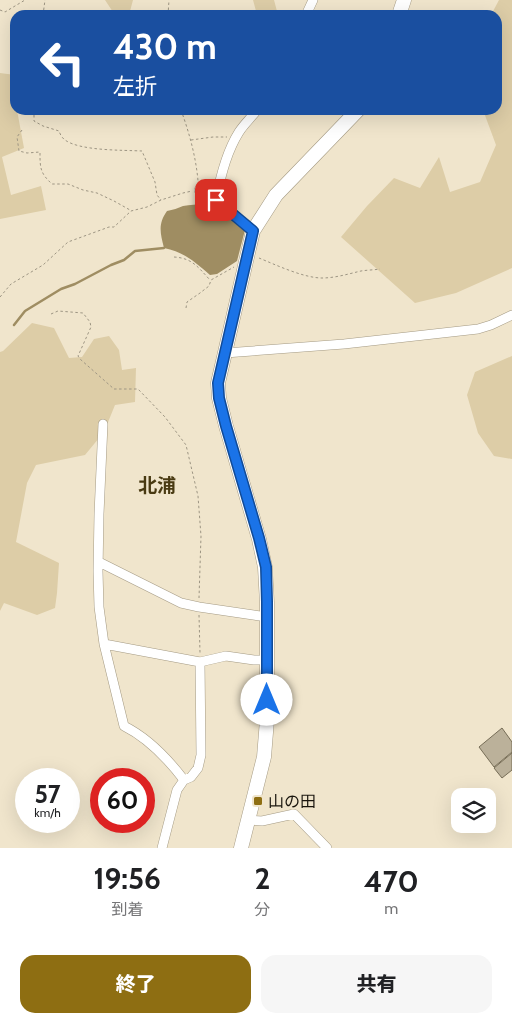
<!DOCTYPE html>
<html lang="ja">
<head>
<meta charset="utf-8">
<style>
	:root { --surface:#fff; --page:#f6f6f6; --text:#202124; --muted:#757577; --accent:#8e6e12 }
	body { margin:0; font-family:Cabin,"Noto Sans JP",sans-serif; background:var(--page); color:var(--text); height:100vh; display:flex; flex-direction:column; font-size:19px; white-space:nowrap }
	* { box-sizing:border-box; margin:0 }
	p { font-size:16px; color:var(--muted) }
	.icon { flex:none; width:28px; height:28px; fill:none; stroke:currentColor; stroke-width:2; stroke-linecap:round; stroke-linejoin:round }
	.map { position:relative; height:848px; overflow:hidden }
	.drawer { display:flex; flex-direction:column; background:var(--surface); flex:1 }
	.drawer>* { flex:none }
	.hud { position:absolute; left:10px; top:10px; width:492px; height:105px; border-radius:15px; box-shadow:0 5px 20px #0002; background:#1a4fa0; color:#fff; overflow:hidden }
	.buttons { position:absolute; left:451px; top:788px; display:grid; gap:10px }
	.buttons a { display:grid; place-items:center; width:45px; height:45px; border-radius:10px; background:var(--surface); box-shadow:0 5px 20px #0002; font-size:25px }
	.speed { position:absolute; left:15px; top:768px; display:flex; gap:10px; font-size:25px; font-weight:700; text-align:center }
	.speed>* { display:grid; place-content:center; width:65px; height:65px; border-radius:50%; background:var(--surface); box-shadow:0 5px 20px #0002; line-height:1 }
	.speed small { font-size:12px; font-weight:400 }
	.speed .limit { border:8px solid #d22; background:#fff; color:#111 }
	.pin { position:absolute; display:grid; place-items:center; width:42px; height:42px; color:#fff; margin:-21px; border-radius:10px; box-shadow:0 2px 8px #0006 }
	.me { position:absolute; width:55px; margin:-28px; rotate:0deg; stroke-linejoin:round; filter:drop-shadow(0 0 4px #0008) }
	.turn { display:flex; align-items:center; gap:18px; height:105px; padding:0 20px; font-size:22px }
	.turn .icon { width:65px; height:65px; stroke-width:2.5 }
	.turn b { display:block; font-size:35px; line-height:42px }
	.eta { display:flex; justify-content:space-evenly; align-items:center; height:85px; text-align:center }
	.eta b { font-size:30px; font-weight:800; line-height:35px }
	.primary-button { display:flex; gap:10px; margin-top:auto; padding:10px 20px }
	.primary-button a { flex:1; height:58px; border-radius:15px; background:var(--accent); color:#fff; font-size:20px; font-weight:800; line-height:58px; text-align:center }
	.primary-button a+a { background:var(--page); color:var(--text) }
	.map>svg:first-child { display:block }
	.green { fill:#ddcda7 }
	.water { fill:#9f8d62 }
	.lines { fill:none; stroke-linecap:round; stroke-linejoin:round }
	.stream { stroke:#9f8d62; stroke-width:2.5 }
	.building { fill:#bbb19a; stroke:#766d57 }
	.street-casing { stroke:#a49a83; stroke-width:10 }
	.primary-casing { stroke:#a49a83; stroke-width:15 }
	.path { stroke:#9d9583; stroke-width:1; stroke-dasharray:2.5 2.5; stroke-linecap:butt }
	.street { stroke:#fff; stroke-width:9 }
	.primary { stroke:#fff; stroke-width:14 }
	.route-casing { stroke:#114b97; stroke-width:12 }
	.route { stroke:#1a73e8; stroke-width:9 }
	.poi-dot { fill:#8e6e12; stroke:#f0e5cc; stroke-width:2 }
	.labels { text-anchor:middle; stroke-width:4.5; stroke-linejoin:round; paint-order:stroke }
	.poi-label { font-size:16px; fill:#19150d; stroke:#f0e5cc; text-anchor:start }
	.quarter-label { font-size:19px; font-weight:bold; fill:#493a12; stroke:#f0e5cc }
</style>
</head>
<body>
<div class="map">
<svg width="512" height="848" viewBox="0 0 512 848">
	<rect width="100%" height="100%" fill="#f0e5cc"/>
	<path class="green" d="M105 0H133L129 15H115Z
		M253 0H274L278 15H243L256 11Z
		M499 0H512V268L456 293 415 303 341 237 367 206 394 178 420 188 439 157 450 192 480 182 496 145 483 110H498V15H491Z
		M0 73 15 75V110H17L24 148 2 157 11 195 41 186 46 210 0 219Z
		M32 323 54 328 69 358 82 357 94 339 109 336 119 350 122 370 136 368 135 402 115 405 104 432 85 455 36 465 27 483 16 542 59 563 57 593 55 608 37 615 4 603 0 611V352L3 351Z
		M512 356V459L494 456 478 433 467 395 475 372Z"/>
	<path class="water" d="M204 204 219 210 245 230 237 261 217 274 210 275C195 262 184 252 164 248 160 232 158 224 167 211 173 210 178 208 183 206 190 205 197 204 204 204Z"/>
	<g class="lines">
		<path class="stream" d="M14 325 25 311 61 289 75 284 111 265 124 260 135 251 164 248"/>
	</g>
	<path class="building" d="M502 728 512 742V752L494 767 479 747Z
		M512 753V770L502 778 494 768Z"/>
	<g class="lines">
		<g class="street-casing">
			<path id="street" d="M306 15 313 0
				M199 190 202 196 216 200 253 231
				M216 200C220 178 227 151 239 132 244 124 251 118 257 110
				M225 353 344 344 478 329 491 325 512 315
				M103 424 99 514 98 571 99 607 104 644 124 726C148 738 168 759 184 780
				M99 562 181 603 199 607 267 617
				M104 644 200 662 226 656 254 660H267
				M248 820 262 821 294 814 327 848
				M162 848 177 790 184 780 191 777 198 768 201 755 200 662"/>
		</g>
		<g class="primary-casing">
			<path id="primary" d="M399 15 404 0
				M241 848 264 757 267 720V603L265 567 259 539 226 426 219 398 218 383 253 231 276 195 358 110"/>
		</g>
		<path class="path" d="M0 10 5 12 25 0
			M43 15 45 0
			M168 15 169 0
			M34 110V121L43 126 59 131C60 134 62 138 65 140 80 151 123 150 142 151L155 182 157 195 161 200
			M181 110C189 132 196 157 198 181
			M22 130 17 137 19 151 27 153 40 152C40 168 40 173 52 184H68L83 190 97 193 114 201 130 210
			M191 140 213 137H227
			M174 257C192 258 198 267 210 280
			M259 258C276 265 304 278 322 278 335 278 348 274 361 271 367 270 374 270 380 269
			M0 297 11 284 43 265 68 242 109 227H114L131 211 147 207 161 200 183 193 192 191
			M186 308 187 302 200 293 209 286 211 280 234 267
			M51 314 58 311 83 313 90 322 91 327 78 356 80 359 114 389H138L165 417 186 445 198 496 201 536 199 598
			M199 615 200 653"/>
		<use href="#street" class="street"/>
		<use href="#primary" class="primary"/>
	</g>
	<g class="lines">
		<g class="route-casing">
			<path id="route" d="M216 200 253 231 218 383 219 398 226 426 259 538 266 567 267 602V700"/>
		</g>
		<use href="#route" class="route"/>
	</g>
	<rect class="poi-dot" x="253" y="796" width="10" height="10" rx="2.5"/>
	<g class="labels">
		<g class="poi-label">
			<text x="268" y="807">山の田</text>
		</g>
		<g class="quarter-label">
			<text x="157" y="492">北浦</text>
		</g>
	</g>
</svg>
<div class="buttons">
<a><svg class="icon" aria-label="layers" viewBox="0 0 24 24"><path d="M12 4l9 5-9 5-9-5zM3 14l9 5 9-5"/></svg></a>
</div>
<div class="speed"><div>57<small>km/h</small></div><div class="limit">60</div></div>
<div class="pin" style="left:216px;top:200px;background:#d93025"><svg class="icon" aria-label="arrive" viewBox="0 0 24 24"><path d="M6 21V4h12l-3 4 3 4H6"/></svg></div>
<svg class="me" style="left:267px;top:700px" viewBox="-20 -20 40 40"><circle r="19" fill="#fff"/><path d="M0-13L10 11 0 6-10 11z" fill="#1a73e8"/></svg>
<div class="hud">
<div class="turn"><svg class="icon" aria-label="left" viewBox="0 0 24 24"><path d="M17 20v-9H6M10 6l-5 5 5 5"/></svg><div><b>430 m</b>左折</div></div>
</div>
</div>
<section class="drawer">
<div class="eta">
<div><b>19:56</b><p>到着</p></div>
<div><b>2</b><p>分</p></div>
<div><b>470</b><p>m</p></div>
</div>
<div class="primary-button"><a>終了</a><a>共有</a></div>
</section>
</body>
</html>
